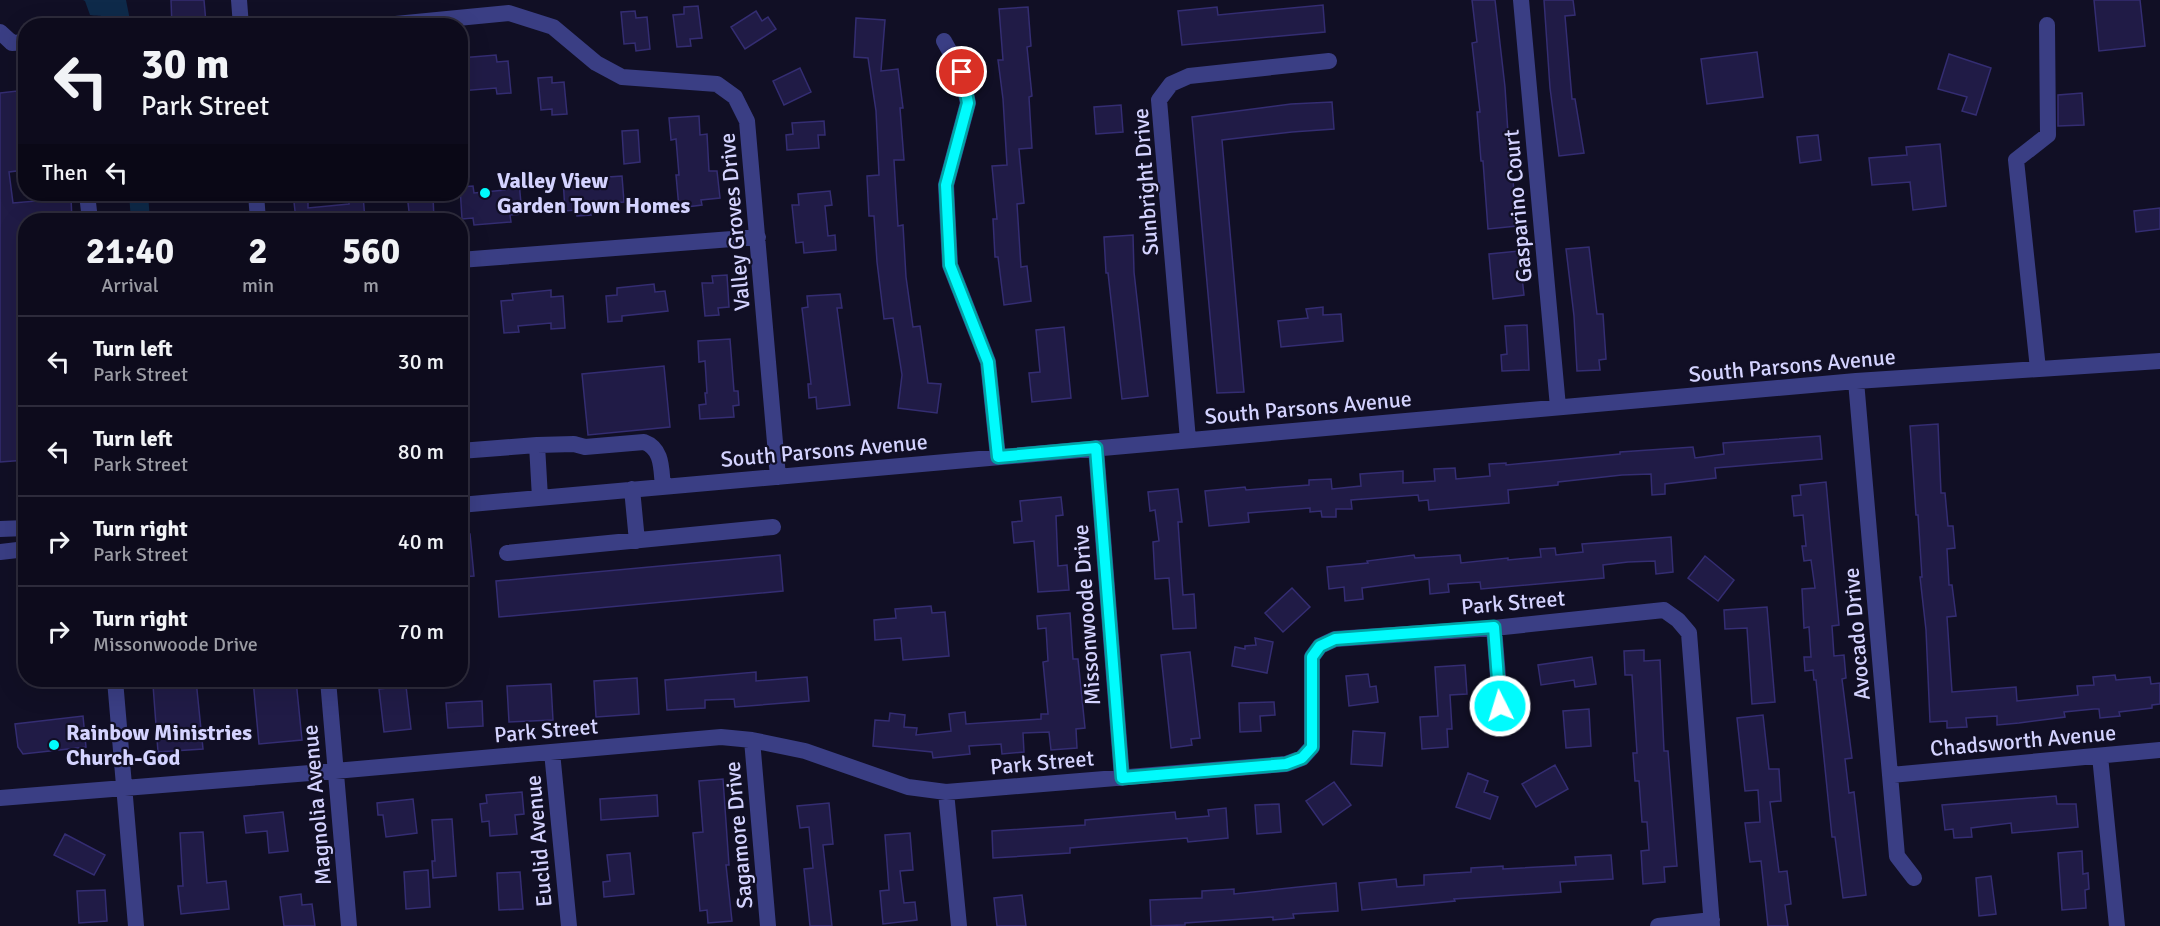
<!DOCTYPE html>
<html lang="en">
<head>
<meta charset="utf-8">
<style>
	:root { --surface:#0d0b1c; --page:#1b1929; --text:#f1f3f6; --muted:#9a9ba3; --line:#2d2b3b }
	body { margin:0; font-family:Signika,sans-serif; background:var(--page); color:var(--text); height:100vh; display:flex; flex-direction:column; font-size:22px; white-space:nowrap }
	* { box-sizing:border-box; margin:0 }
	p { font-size:20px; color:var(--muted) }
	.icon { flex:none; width:33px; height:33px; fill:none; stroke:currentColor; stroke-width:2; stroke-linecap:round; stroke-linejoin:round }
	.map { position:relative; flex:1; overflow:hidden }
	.sheet { position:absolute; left:18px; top:213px; width:450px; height:474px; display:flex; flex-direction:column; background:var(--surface); border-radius:24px; box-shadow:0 6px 24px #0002,0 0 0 2px var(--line) }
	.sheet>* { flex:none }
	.banner { position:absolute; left:18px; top:18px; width:450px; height:183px; border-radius:24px; box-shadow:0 6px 24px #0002,0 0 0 2px var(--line); background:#0d0b1c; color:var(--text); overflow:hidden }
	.pin { position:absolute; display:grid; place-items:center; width:51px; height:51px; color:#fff; margin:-26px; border:3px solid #fff; border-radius:50%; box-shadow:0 2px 6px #0007 }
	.me { position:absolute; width:66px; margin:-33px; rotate:355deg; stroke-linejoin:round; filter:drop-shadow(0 0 4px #0008) }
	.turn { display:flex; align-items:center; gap:21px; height:126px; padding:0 24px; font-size:27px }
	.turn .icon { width:78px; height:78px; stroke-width:2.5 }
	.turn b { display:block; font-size:42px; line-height:51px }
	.then { display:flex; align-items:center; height:57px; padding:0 24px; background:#0003; gap:12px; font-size:22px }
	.eta { display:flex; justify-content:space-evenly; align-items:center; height:102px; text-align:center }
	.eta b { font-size:36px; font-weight:700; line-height:42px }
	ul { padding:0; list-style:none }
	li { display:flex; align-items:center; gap:18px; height:90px; padding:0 24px; border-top:2px solid var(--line) }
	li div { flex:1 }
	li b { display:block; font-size:22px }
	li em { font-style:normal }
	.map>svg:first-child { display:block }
	.water { fill:#0e2a4a }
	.building { fill:#201b46; stroke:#342d72; stroke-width:1.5 }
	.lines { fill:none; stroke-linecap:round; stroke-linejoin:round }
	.minor { stroke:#3a3e84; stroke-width:16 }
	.route-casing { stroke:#01a3a4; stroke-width:15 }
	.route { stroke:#01fbfd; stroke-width:10 }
	.poi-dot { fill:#01fbfd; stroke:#110f25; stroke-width:2 }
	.labels { text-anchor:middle; stroke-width:4.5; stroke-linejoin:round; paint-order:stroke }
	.poi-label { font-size:22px; font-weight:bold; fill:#d4d3ff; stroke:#110f25; text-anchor:start }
	.street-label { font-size:22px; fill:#d4d3ff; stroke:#110f25 }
</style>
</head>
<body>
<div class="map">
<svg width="2160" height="926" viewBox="0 0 2160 926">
	<rect width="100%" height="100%" fill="#110f25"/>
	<path class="water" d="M83 0H126L131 25H110C106 13 101 17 90 15L85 1Z
		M129 194H148L150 220H131Z"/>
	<path class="building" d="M171 0H204L206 23H199V26H172Z
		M1472 0H1495L1505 87 1511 180H1513L1517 226 1488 229 1483 161H1481L1477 112H1480L1472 43 1477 42Z
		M1544 0H1573L1575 15 1565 16 1572 99H1575L1584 153 1559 156 1550 88Z
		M2094 0H2140L2145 46 2099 51Z
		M1323 5 1325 32 1182 45 1178 11 1217 7 1218 15Z
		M698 6 702 38 690 39 691 46 677 47 673 15 684 14V7Z
		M1028 7 1031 46 1027 47 1032 96 1029 97 1032 148 1019 149 1024 203 1017 204 1021 267 1027 266 1031 301 1004 305 998 257H995L993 219H997L992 166 1007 165 1003 99 998 60H1003L999 9Z
		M635 11 636 18 647 17 650 49 636 51 635 43 624 44 621 12Z
		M756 11 762 21 768 17 776 29 745 49 731 27Z
		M856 18 885 20 881 71 898 69 903 108H900L904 160H894L898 226 903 225 906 277 913 327 920 326 928 383 941 384 937 413 898 408 902 375 893 318 884 319 877 262 874 216H869L867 176 879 175 876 111 868 58 854 57Z
		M1757 52 1763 97 1707 104 1701 59Z
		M1949 54 1991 68 1976 115 1962 111 1967 97 1938 89Z
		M496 55 497 62 508 61 511 93 497 94 496 88 460 91V58Z
		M800 68 811 92 784 105 773 81Z
		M552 77V83L564 82 567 114 552 115V109L541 110 538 78Z
		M17 91 24 170 9 172 13 203 71 198 72 220H26V460L0 462V93Z
		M2082 93 2084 125 2058 126V95Z
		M1332 102 1334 129 1292 132 1222 140 1244 392 1217 393 1192 117 1291 104Z
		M1121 105 1123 132 1096 134 1094 107Z
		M699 116 700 135 707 134 709 171H717L720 198 701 200 702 205 679 208 676 175H679L676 139 671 140 669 118Z
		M824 121 825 135H818L819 148 787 150 786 135 793 134 792 123Z
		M638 130 640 162 624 164 622 131Z
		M1818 135 1821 160 1800 163 1797 137Z
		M1940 144 1946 206 1913 210 1910 182 1872 185 1869 158 1907 155 1906 147Z
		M622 176 624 202 613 203 614 210 590 212 591 215 577 216 576 210 565 211 563 178 577 177V183L609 181 608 177Z
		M519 182 522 214 510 215 511 222 474 225 473 218 462 219 460 187 473 186 474 193 505 190V183Z
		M830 191 832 205 825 206 828 236 835 235 836 250 804 253 803 242 796 243 792 205H799L798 194Z
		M407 194H422V197L433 196 434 220H410Z
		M363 195 365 220H296L294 202 308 201V208L349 204V197Z
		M2160 208V229L2136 232 2134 211Z
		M1133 235 1134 272 1148 396 1122 399 1108 273H1106L1104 237Z
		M1589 247 1597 314H1603L1606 359 1599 360 1600 370 1577 371 1574 316 1566 249Z
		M1519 251 1524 295 1493 299 1489 254Z
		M727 275 729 307 718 308 719 315 705 316 702 283H713L712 276Z
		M654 284 655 292 665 291 668 311 622 316V321L608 322 606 296 617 295V288Z
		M551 290V297L563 296 565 328 551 329V323L518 326 519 332 504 333 501 301 513 300 512 294Z
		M840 294 842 308H837L850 405 817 409 816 397 809 398 808 384H811L802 308 808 307 807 296Z
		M1323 307V315L1341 314 1343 341 1281 347 1278 321 1308 318 1306 309Z
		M1527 325 1529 370 1502 371 1501 355 1507 354 1505 326Z
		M1064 327 1071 398 1032 402 1029 373 1040 372 1036 330Z
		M730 339 734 391H738L739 405 733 406 734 417 700 419 699 405 706 404 705 393H707L705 361 699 362 698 341Z
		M664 366 670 427 588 435 582 374Z
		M1938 424 1941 493H1945L1948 526H1953L1955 548 1947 549 1949 585H1952L1956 616 1947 617 1952 692 2016 687 2017 701 2078 695 2077 686 2094 685 2093 677 2115 675 2116 680 2150 677 2151 684 2160 683V704L2152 705V708L2119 712 2120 716 2100 718 2099 709H2094L2064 712 2065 717 2019 723 1997 725V716L1966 718 1967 727 1947 728V721L1930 722 1926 630 1920 577H1922L1918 515H1916L1910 426Z
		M1820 436 1822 459 1715 468 1716 478 1665 484V494L1652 495 1651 474 1622 475 1558 482V485L1508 490 1509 503 1429 510 1428 500 1419 501 1418 495 1351 500 1352 509H1336V517H1322L1321 511 1310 512V508L1248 513 1249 522 1209 526 1205 491 1245 487 1246 490 1309 485V480L1331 479 1332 489 1361 486 1360 474 1403 471V483L1435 481 1434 469 1455 468 1456 479 1490 476 1489 464 1506 463V465L1620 454V452L1693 447 1695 458 1724 454 1723 443Z
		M1826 482 1839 625 1832 626 1834 656 1844 655 1846 678 1842 679 1852 758 1845 759 1849 793 1854 792 1866 895 1843 898 1835 837H1832L1816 680H1814L1813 670 1805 671 1804 657H1811L1809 627 1804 628 1802 589 1815 588 1811 560 1804 561 1802 546H1806L1803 515 1794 516 1792 496 1801 495 1800 485Z
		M1178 489 1182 522H1178L1183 595 1194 594 1196 628 1173 629 1169 578 1155 579 1153 542 1159 541 1155 510 1150 511 1148 492Z
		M1061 497 1063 515 1056 516 1058 566 1067 565 1069 590 1038 592 1034 541 1014 543 1012 522 1022 521 1020 501Z
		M460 534H470L474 576 460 577Z
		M1671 537 1673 572 1656 574 1655 561 1628 562 1603 565 1604 578 1481 589 1480 582 1448 584 1449 592 1430 594 1429 579 1362 588 1363 599 1345 601 1344 587 1329 589 1327 567 1368 563 1367 561 1414 555 1415 558 1460 555 1461 563 1508 558V560L1541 557 1540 549 1555 548 1556 555 1583 552 1582 544Z
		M780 555 783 591 499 617 496 581Z
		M1705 556 1734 580 1718 601 1688 578Z
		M1292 588 1310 607 1283 632 1265 613Z
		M931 606 932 613 945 612 949 656 903 660 901 638 875 640 874 620 896 618 895 609Z
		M1767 607 1775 702 1752 704 1747 628 1725 629 1724 610Z
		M1070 613 1073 659H1078L1085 728 1076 729 1077 748 1051 750 1049 732 1023 733 1024 752 1002 754 1001 744 969 746 970 754 933 758 932 752 873 746 875 720 889 721 890 713 905 715 904 727 917 728 916 735 951 731 949 714 965 712 966 724 1041 719V714H1048L1043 662 1048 661 1046 628 1038 629 1037 616Z
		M1255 638 1273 642 1267 673 1232 666 1235 647 1245 649V646L1256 645Z
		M1644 650V661L1660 660 1664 751H1668L1677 866 1664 867 1665 882 1643 884 1641 851 1649 850 1647 822H1642L1639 781H1635L1633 753H1637L1632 675H1625L1624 651Z
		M1190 652 1200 738 1191 739 1192 745 1171 748 1161 655Z
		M1592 657 1596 684 1575 687 1574 680 1541 685 1538 665Z
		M1465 665 1467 694 1450 695 1452 729H1447L1448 747 1422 749 1420 717 1438 716 1435 667Z
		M756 672V681L807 677 809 701 735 707 734 699 705 700V708L667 710 665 680Z
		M1368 674 1370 687 1376 686 1378 702 1349 706 1346 676Z
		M637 678 639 714 596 717 594 681Z
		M196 680 203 749 158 752 153 685Z
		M253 680H296L302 740 259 744Z
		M551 684 553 720 509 722 507 686Z
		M406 686 411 729 384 732 379 689Z
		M482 701 483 726 448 728 446 703Z
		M1274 702 1275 715 1260 716 1261 731 1240 732 1239 703Z
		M1589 709 1591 746 1566 748 1563 711Z
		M1763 715 1769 769H1779L1781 801 1770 802 1779 872 1787 871 1791 904 1785 905 1788 926H1768L1761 861 1750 862 1745 823 1760 822 1758 790 1745 791 1737 718Z
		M83 716 86 747 23 754 18 747 15 724Z
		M1353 731 1385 733 1382 766 1351 764Z
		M1555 765 1568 789 1536 807 1522 784Z
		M1468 773 1488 781 1484 792 1498 797 1490 819 1456 807Z
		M723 779 729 865H726L732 921 708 923 707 910 700 911 693 833 703 832 699 781Z
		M1334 782 1351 805 1323 825 1306 801Z
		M522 792 524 814 515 815 517 834 490 836 489 821 482 822 480 804 487 803 486 795Z
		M657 795 658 816 601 820 600 799Z
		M2056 796 2057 804H2076L2078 827 2012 833 2011 823 1971 828 1972 837 1954 838 1953 829 1945 830 1942 805Z
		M413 799 417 833 386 837 383 815H378L377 803Z
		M829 803 833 844 823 845 832 926H810L804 869 813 868 809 827 800 828 797 806Z
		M1279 804 1281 832 1257 834 1255 805Z
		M1226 808 1228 838 1188 842 1187 838 1070 848V853L993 858 992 831 1085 825V820L1175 812 1176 819 1209 816 1208 810Z
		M283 812 288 851 269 853 267 831 246 833 244 816Z
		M452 819 456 876 433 878 432 861H435L432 820Z
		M203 832 207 883 226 881 229 909 181 914 178 886H183L180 833Z
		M910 833 913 870 900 871 904 903 915 902 917 920 883 924 880 891 889 890 885 835Z
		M65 834 105 855 94 875 54 855Z
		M2082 851 2083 874 2088 873 2089 889 2085 890 2086 908 2062 910 2058 853Z
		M630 853 634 894 604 897 603 882 610 881 607 855Z
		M1611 855 1613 879 1560 882 1561 892 1454 899 1455 901 1362 910 1359 883 1396 879 1397 887 1424 885V875L1471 872V868L1503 866V869L1576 865 1575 857Z
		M428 870 430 907 406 909 404 872Z
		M520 872 523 909 499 910 497 873Z
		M1991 876 1996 914 1979 916 1976 878Z
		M1336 883 1338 911 1293 914 1294 918 1273 920V917L1185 923V925L1151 926 1150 900 1202 898V891L1234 889V894Z
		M105 890 107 921 79 923 77 891Z
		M301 894 302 905 312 904 315 926H284L280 897Z
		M1022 895 1026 926H997L994 898Z"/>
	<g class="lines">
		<path class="minor" d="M239 0 241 26
			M1521 0 1558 407
			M375 26 509 13 553 27 596 63 622 77 717 84 735 97 747 121 778 477
			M0 32 12 43 26 42
			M944 41 961 72 968 103 946 185 950 265 988 362 998 457
			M87 194 90 220
			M256 194 258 220
			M460 260 758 237
			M2038 369 2016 160 2048 135 2047 25
			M1856 381 1897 856 1914 878
			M1188 440 1159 100 1171 84 1189 76 1329 61
			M537 445 540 498
			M1096 448 1122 778
			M460 451 537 445 574 444 585 447 644 442C663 449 661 469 663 487
			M632 489 637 541
			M460 505 1856 381 2160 361
			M0 529 26 528
			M0 552 26 549
			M507 553 773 527
			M1494 628 1502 725
			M115 680 136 926
			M328 680 349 926
			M752 740 768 926
			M552 752 569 926
			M2100 756 2117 926
			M1891 775 2160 750
			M946 792 959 926
			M0 798 335 771 721 737 752 740 805 751 908 787 946 792 1286 764 1302 758 1312 747V657L1320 646 1335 639 1494 628 1664 610 1678 620 1689 633 1712 926
			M1658 926 1712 920"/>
	</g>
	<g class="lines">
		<g class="route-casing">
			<path id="route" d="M962 72 968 103 946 185 950 265 988 362 998 457 1096 448 1122 778 1286 764 1302 758 1312 747V657L1320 646 1335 639 1494 627 1500 706"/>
		</g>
		<use href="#route" class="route"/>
	</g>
	<g class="poi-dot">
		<circle cx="485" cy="193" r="6"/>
		<circle cx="54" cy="745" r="6"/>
	</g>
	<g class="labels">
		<g class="poi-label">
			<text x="497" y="188">Valley View<tspan x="497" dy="25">Garden Town Homes</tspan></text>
			<text x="66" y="740">Rainbow Ministries<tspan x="66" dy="25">Church-God</tspan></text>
		</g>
		<g class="street-label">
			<text transform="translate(1145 182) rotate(-94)" y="8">Sunbright Drive</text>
			<text transform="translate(1517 206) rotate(-95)" y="8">Gasparino Court</text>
			<text transform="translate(734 222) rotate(-95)" y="8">Valley Groves Drive</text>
			<text transform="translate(1792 365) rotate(-5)" y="8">South Parsons Avenue</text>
			<text transform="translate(1308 407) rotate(-5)" y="8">South Parsons Avenue</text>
			<text transform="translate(824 450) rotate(-5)" y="8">South Parsons Avenue</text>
			<text transform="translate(1513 602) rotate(-5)" y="8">Park Street</text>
			<text transform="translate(1086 615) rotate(-94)" y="8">Missonwoode Drive</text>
			<text transform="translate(1856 634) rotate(-95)" y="8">Avocado Drive</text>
			<text transform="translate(546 730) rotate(-5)" y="8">Park Street</text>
			<text transform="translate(2023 740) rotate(-5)" y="8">Chadsworth Avenue</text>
			<text transform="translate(1042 762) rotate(-5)" y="8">Park Street</text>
			<text transform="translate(316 805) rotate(-95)" y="8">Magnolia Avenue</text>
			<text transform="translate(738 835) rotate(-95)" y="8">Sagamore Drive</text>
			<text transform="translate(538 841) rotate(-95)" y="8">Euclid Avenue</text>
		</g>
	</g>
</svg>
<div class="pin" style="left:962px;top:72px;background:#d93025"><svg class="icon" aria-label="arrive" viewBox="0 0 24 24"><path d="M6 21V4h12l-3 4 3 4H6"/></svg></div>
<svg class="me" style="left:1500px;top:706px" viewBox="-20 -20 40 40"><circle r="17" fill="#01fbfd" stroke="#fff" stroke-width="3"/><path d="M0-11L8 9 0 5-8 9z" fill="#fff"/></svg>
<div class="banner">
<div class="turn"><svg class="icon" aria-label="left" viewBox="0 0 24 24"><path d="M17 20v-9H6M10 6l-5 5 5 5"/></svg><div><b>30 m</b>Park Street</div></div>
<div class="then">Then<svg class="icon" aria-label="left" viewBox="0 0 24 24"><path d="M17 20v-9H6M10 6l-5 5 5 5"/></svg></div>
</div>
<section class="sheet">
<div class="eta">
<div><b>21:40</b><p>Arrival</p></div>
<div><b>2</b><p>min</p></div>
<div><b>560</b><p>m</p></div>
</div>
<ul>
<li><svg class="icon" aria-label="left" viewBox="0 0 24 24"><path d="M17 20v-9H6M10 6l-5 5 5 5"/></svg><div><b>Turn left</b><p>Park Street</p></div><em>30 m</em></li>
<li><svg class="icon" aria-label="left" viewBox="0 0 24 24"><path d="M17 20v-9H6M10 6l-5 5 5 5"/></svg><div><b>Turn left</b><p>Park Street</p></div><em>80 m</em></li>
<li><svg class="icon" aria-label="right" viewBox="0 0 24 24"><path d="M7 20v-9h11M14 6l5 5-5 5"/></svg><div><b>Turn right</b><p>Park Street</p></div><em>40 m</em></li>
<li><svg class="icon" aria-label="right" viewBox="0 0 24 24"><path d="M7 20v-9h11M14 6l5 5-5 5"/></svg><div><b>Turn right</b><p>Missonwoode Drive</p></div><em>70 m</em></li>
</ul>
</section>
</div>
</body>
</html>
